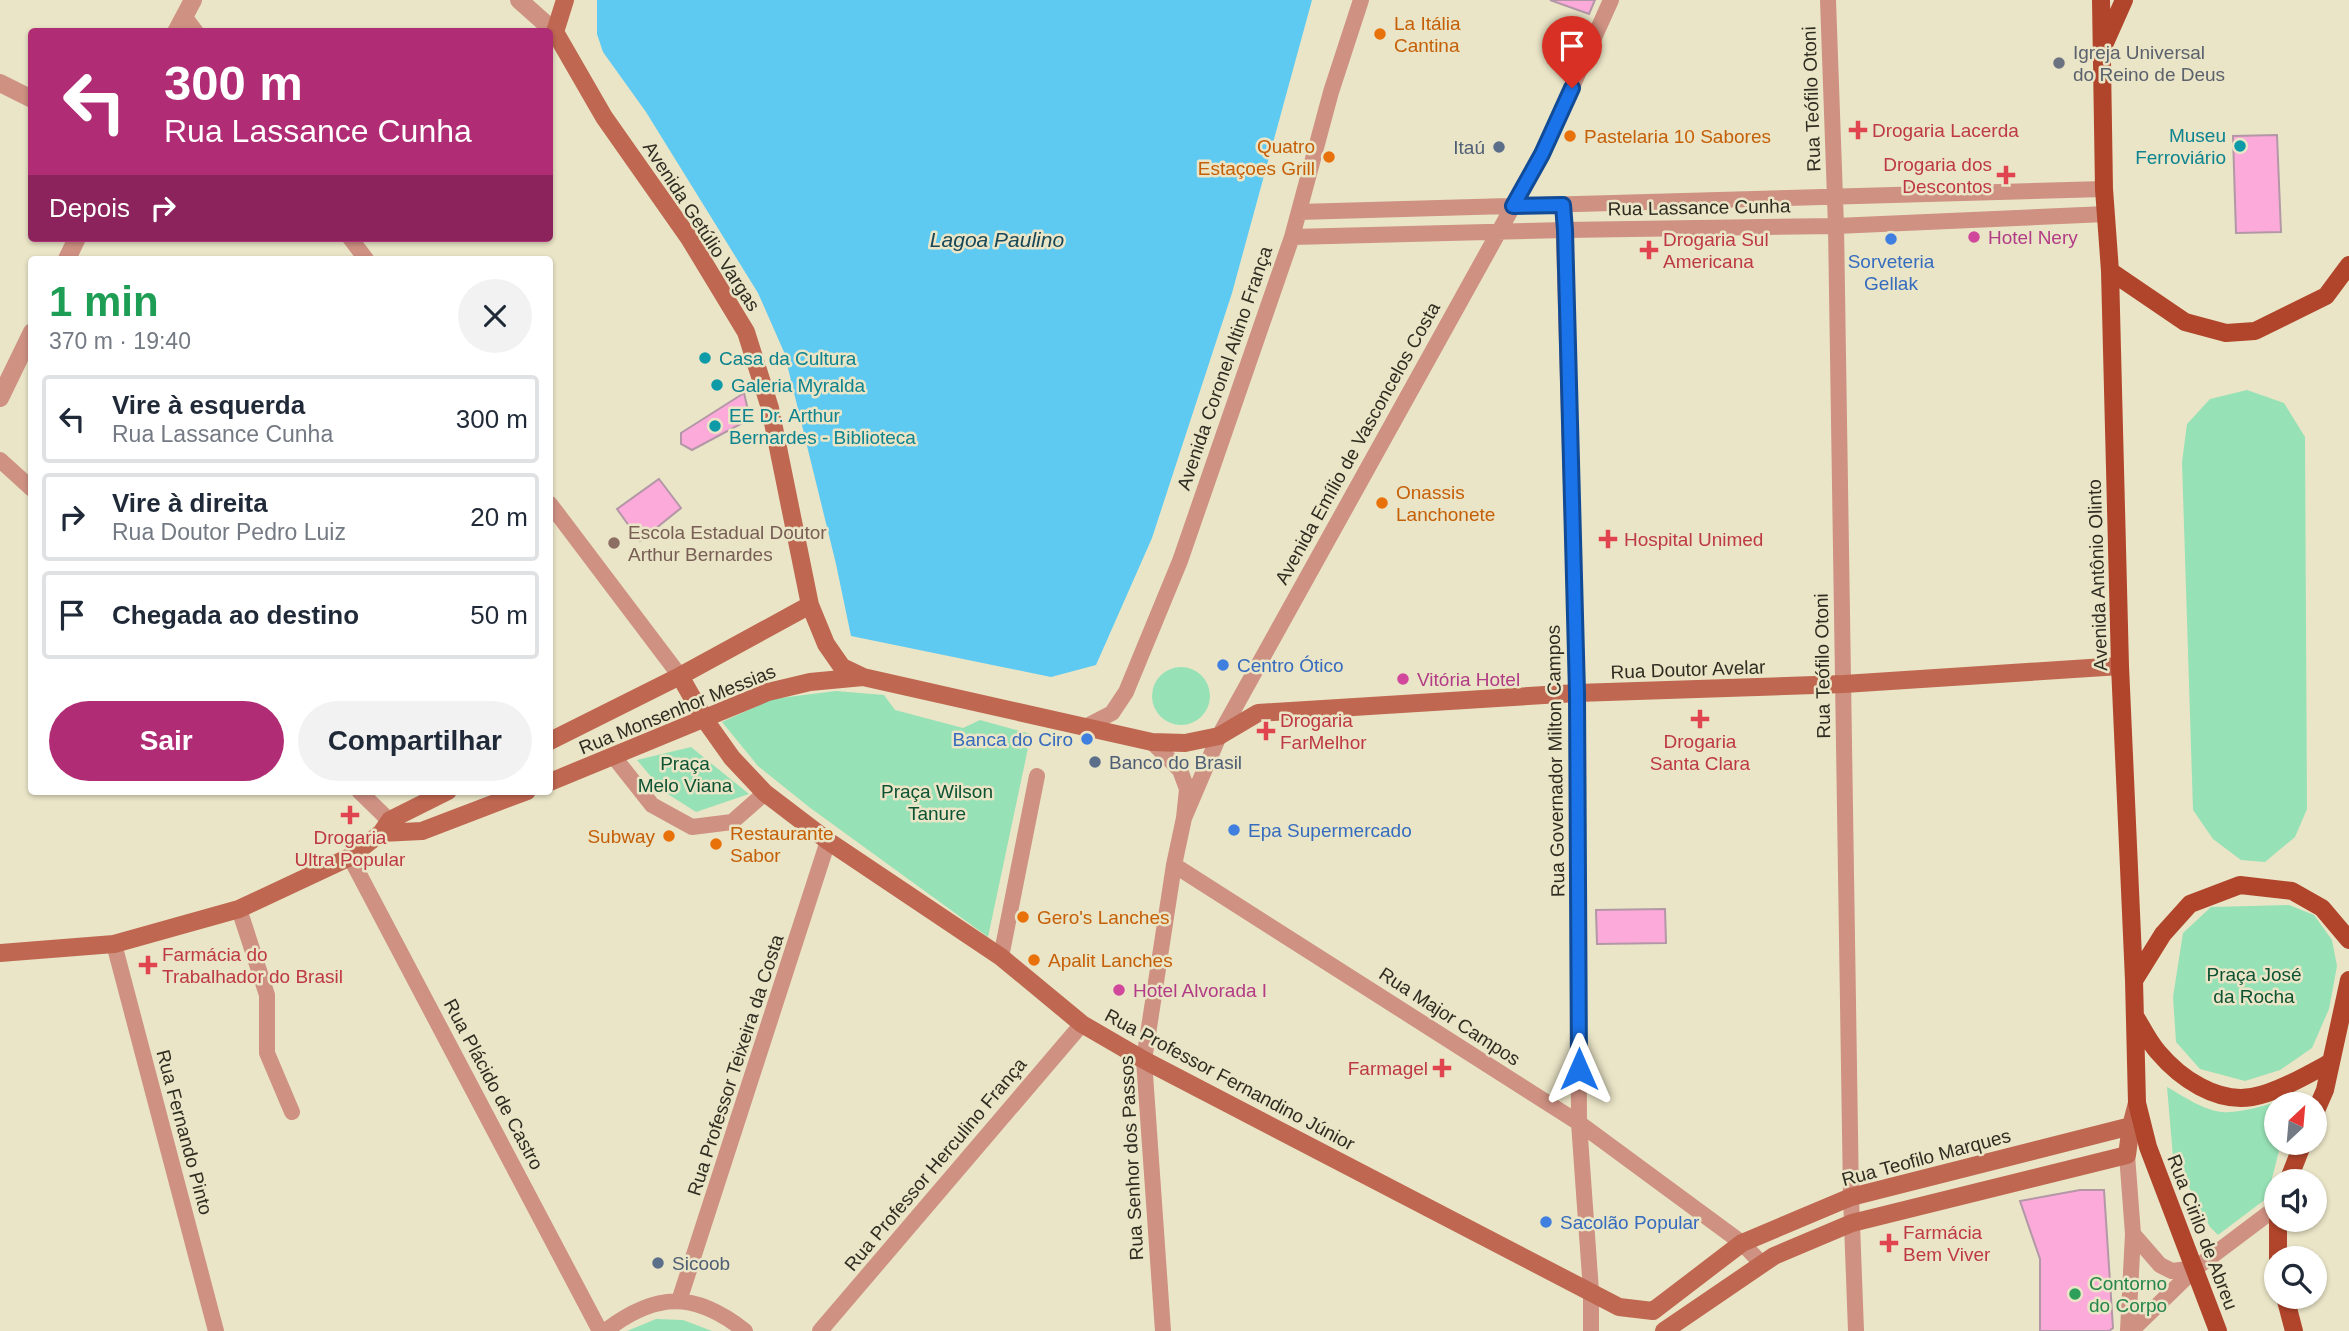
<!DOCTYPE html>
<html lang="pt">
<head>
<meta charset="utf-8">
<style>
	:root { --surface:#fff; --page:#f2f2f3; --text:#1f2937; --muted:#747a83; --line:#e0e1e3; --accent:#b02c75 }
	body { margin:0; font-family:Helvetica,sans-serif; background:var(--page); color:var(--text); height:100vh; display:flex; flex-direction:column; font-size:26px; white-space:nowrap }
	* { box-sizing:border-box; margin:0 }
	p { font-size:23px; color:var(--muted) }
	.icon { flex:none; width:38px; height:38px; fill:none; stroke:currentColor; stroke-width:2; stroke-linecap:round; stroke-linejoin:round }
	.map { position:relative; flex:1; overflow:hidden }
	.panel { position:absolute; left:28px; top:256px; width:525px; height:539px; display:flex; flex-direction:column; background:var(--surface); border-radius:7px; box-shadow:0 2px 5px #0004 }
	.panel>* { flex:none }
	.banner { position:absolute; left:28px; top:28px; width:525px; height:214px; border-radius:7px; box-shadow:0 2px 5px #0004; background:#b02c75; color:#fff; overflow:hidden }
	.needle { width:46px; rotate:26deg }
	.buttons { position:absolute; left:2264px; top:1092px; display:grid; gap:14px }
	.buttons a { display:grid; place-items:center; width:63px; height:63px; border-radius:50%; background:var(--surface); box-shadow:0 2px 5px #0004; font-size:35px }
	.pin { position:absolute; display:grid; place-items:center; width:60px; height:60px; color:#fff; margin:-72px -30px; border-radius:50% 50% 50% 0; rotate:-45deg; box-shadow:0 0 7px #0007 }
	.pin .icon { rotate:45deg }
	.me { position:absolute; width:77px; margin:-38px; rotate:0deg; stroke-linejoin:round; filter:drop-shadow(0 0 5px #0008) }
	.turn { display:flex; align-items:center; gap:24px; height:147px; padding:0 21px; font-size:32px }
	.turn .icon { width:91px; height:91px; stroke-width:2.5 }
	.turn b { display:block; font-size:49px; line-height:60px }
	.then { display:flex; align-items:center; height:66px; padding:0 21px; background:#0003; gap:14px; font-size:26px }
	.round { display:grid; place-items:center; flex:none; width:74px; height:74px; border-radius:37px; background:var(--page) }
	.overview { display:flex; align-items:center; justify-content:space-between; height:119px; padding:0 21px }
	h1 { font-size:42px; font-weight:800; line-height:52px; color:#1e9e55 }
	.primary-button { display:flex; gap:14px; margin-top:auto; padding:14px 21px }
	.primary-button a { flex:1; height:80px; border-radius:42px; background:var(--accent); color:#fff; font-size:28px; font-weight:800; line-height:80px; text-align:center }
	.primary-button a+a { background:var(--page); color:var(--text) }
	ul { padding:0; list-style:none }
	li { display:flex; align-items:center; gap:21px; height:88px; margin:0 14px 10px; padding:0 7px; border:4px solid var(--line); border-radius:7px }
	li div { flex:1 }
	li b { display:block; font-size:26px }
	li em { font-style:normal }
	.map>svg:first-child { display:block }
	.green { fill:#97e1b6 }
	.water { fill:#5ecaf1 }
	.building { fill:#fcaad9; stroke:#b397a6; stroke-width:2 }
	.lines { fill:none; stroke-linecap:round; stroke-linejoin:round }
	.minor { stroke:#ce9182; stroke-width:16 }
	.tertiary { stroke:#ce9182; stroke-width:18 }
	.secondary { stroke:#bf6751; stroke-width:18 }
	.primary { stroke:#b1452b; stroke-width:18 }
	.route-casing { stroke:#114b97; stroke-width:18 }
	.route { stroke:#1a73e8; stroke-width:12 }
	.food-dot { fill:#e8710a; stroke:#eae5c7; stroke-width:2.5 }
	.worship-dot { fill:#6b7280; stroke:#eae5c7; stroke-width:2.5 }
	.health-dot { fill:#e0444e; stroke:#eae5c7; stroke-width:2.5 }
	.culture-dot { fill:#0f9aa8; stroke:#eae5c7; stroke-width:2.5 }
	.service-dot { fill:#5c6f8a; stroke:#eae5c7; stroke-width:2.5 }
	.hotel-dot { fill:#d1479c; stroke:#eae5c7; stroke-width:2.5 }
	.shop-dot { fill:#3f7fe0; stroke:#eae5c7; stroke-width:2.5 }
	.education-dot { fill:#8d6e63; stroke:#eae5c7; stroke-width:2.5 }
	.leisure-dot { fill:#2e9e5b; stroke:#eae5c7; stroke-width:2.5 }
	.labels { text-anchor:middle; stroke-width:5; stroke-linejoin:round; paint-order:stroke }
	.food-label { font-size:19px; fill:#c56008; stroke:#eae5c7; text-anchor:start }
	.worship-label { font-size:19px; fill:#5b616d; stroke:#eae5c7; text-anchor:start }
	.street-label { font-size:19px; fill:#2f2d22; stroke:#eae5c7 }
	.health-label { font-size:19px; fill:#be3a42; stroke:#eae5c7; text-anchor:start }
	.culture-label { font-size:19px; fill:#0d838f; stroke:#eae5c7; text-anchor:start }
	.service-label { font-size:19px; fill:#4e5e75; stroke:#eae5c7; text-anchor:start }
	.hotel-label { font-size:19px; fill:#b23c85; stroke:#eae5c7; text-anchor:start }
	.shop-label { font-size:19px; fill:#366cbe; stroke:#eae5c7; text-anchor:start }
	.education-label { font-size:19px; fill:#785e54; stroke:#eae5c7; text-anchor:start }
	.park-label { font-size:19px; fill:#0c5333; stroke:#eae5c7 }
	.leisure-label { font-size:19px; fill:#27864d; stroke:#eae5c7; text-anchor:start }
	.water-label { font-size:21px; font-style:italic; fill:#184757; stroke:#eae5c7 }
</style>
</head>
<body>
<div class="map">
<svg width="2349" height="1331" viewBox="0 0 2349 1331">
	<rect width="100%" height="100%" fill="#eae5c7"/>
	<path class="green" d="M2247 390 2284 403 2305 437 2307 809 2295 837 2265 862 2241 860 2213 839 2193 810 2182 462 2187 424 2210 399Z
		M1152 696a29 29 0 1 1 58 0a29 29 0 1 1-58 0Z
		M836 691 884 695 895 710 963 728 980 720 1031 734 988 937 809 807 758 766 722 722 772 699Z
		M691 747 749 794 696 812 663 791 637 760Z
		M2289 905 2314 915 2332 940 2337 966 2329 1009 2312 1048 2280 1070 2245 1081 2200 1069 2176 1042 2173 997 2183 933 2211 907Z
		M2167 1087C2183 1096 2203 1110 2222 1112 2244 1114 2278 1101 2299 1095L2296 1104H2277V1143H2281L2267 1198 2218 1235 2210 1227 2173 1157Z
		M656 1319 683 1320 712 1331H627Z"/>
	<path class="water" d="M597 0H1312L1232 293 1152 538 1096 665 1051 677 851 636 836 564 784 352 758 293 646 112 603 52 597 34Z"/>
	<path class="building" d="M1550 0H1595L1589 14Z
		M2277 135 2281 232 2236 233 2233 136Z
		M744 393 750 419 692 450 681 444V433Z
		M659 479 681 508 640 541 617 509Z
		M1665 909 1666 943 1597 944 1596 910Z
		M2080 1190H2104L2113 1328 2109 1331H2040V1259L2020 1201Z"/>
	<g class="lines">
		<path class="minor" d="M1828 0 1836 226 1851 1197 1856 1331
			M184 16 196 32
			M1563 205 1577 693 1579 1123 1591 1291V1331
			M1299 212 2104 189
			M1292 237 1565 230 1836 226 2106 214
			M350 238 366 259
			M0 460 32 489
			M550 504 680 676
			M1085 727 1112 713 1126 692 1180 561 1292 237 1331 92 1361 0
			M1152 742 1180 770 1187 789 1184 818 1174 865 1144 1060 1163 1331
			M614 757 652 805 692 827 732 822 765 793
			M359 791 398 829
			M1184 818 1219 736 1542 154 1611 0
			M350 857 600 1331
			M1174 865 1579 1123 1742 1243 1762 1264
			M239 909 267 995V1053L292 1112
			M114 944 216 1331
			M1001 957 1037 776
			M2127 1155 2133 1234 2128 1331
			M2133 1234 2160 1265 2172 1271 2196 1268
			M679 1301 828 841
			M605 1331C656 1292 694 1291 745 1331
			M820 1331 1082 1024
			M2131 1331 2196 1268 2277 1207"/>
		<path class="tertiary" d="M519 0 555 32
			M176 32 193 0
			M0 83 32 99
			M67 259 77 238
			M0 398 32 332"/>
		<path class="secondary" d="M565 0 555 32 604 117 689 238 746 332 770 408 810 605 826 644 842 667 863 677 1152 742 1185 743 1219 736 1258 713 1577 693 1844 684 2120 666
			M680 676 705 720 732 758 765 793 828 841 1001 957 1082 1024 1144 1060 1619 1307 1653 1311 1742 1243 1851 1197 2131 1126 2137 1103
			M550 741 680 676 810 605
			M550 782 768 692 810 682 863 677
			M381 833 422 831 527 791
			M0 953 114 944 239 909 350 857 381 833 390 820 448 791
			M1664 1331 1774 1256 1852 1223 2127 1155 2131 1126"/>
		<path class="primary" d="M2101 0 2104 189 2110 271 2120 666 2134 980 2137 1103 2148 1147 2218 1331
			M2104 45 2124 0
			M2110 271 2185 322 2226 333 2255 331 2326 296 2349 265
			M2135 979 2163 934 2190 904 2240 885 2292 891 2322 908 2349 940
			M2135 1016C2142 1027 2149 1042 2158 1052 2180 1078 2216 1103 2252 1097 2276 1093 2309 1074 2331 1062
			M2315 1113 2325 1090 2349 980
			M2288 1181 2303 1143
			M2278 1258V1220
			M2285 1297 2294 1331"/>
	</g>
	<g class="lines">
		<g class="route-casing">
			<path id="route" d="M1572 88 1542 154 1513 206 1563 205 1565 230 1577 693 1579 1069"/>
		</g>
		<use href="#route" class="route"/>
	</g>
	<g class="food-dot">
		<circle cx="1380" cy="34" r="7"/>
		<circle cx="1570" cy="136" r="7"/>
		<circle cx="1329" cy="157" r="7"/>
		<circle cx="1382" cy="503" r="7"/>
		<circle cx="669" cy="836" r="7"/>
		<circle cx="716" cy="844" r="7"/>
		<circle cx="1023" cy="917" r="7"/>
		<circle cx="1034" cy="960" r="7"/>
	</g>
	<circle class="worship-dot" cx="2059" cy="63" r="7"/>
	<g class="health-dot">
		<path d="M1854.5 119.5h7v7h7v7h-7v7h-7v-7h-7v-7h7z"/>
		<path d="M2002.5 164.5h7v7h7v7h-7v7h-7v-7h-7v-7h7z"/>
		<path d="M1645.5 239.5h7v7h7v7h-7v7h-7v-7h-7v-7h7z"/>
		<path d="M1604.5 528.5h7v7h7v7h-7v7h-7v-7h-7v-7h7z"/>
		<path d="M1696.5 708.5h7v7h7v7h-7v7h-7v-7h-7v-7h7z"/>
		<path d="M1262.5 720.5h7v7h7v7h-7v7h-7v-7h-7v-7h7z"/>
		<path d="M346.5 804.5h7v7h7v7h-7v7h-7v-7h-7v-7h7z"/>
		<path d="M144.5 954.5h7v7h7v7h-7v7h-7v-7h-7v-7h7z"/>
		<path d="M1438.5 1057.5h7v7h7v7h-7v7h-7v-7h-7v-7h7z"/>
		<path d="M1885.5 1232.5h7v7h7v7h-7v7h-7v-7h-7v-7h7z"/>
	</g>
	<g class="culture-dot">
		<circle cx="2240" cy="146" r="7"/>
		<circle cx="705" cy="358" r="7"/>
		<circle cx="717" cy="385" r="7"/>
		<circle cx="715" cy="426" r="7"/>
	</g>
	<g class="service-dot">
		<circle cx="1499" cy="147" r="7"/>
		<circle cx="1095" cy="762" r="7"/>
		<circle cx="658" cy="1263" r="7"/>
	</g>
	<g class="hotel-dot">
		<circle cx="1974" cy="237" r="7"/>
		<circle cx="1403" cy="679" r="7"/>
		<circle cx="1119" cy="990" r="7"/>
	</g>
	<g class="shop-dot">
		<circle cx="1891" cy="239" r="7"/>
		<circle cx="1223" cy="665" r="7"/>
		<circle cx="1087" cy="739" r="7"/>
		<circle cx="1234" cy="830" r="7"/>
		<circle cx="1546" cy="1222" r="7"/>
	</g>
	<circle class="education-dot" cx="614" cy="543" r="7"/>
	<circle class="leisure-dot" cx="2075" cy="1294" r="7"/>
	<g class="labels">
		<g class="food-label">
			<text x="1394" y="30">La Itália<tspan x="1394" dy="22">Cantina</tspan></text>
			<text x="1584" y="143">Pastelaria 10 Sabores</text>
			<text x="1315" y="153" text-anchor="end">Quatro<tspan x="1315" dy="22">Estaçoes Grill</tspan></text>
			<text x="1396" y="499">Onassis<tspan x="1396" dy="22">Lanchonete</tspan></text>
			<text x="730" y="840">Restaurante<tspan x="730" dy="22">Sabor</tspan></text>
			<text x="655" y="843" text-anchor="end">Subway</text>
			<text x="1037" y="924">Gero's Lanches</text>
			<text x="1048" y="967">Apalit Lanches</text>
		</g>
		<g class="worship-label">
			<text x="2073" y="59">Igreja Universal<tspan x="2073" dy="22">do Reino de Deus</tspan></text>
		</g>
		<g class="street-label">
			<text transform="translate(1811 99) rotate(-92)" y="7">Rua Teófilo Otoni</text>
			<text transform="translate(1699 207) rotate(-1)" y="7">Rua Lassance Cunha</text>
			<text transform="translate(702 226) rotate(57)" y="7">Avenida Getúlio Vargas</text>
			<text transform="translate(1224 368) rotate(-71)" y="7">Avenida Coronel Altino França</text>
			<text transform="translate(1357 443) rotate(-61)" y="7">Avenida Emílio de Vasconcelos Costa</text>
			<text transform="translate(2097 575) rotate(-92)" y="7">Avenida Antônio Olinto</text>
			<text transform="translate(1822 666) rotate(-91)" y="7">Rua Teófilo Otoni</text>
			<text transform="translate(1688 669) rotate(-2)" y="7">Rua Doutor Avelar</text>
			<text transform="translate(677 709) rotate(-22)" y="7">Rua Monsenhor Messias</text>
			<text transform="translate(1555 761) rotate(-91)" y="7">Rua Governador Milton Campos</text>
			<text transform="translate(1450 1016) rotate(33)" y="7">Rua Major Campos</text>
			<text transform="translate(735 1065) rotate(-72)" y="7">Rua Professor Teixeira da Costa</text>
			<text transform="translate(1230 1079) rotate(28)" y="7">Rua Professor Fernandino Júnior</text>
			<text transform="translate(494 1084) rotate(62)" y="7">Rua Plácido de Castro</text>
			<text transform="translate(185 1132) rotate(75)" y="7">Rua Fernando Pinto</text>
			<text transform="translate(1926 1157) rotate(-15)" y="7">Rua Teofilo Marques</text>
			<text transform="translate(1131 1158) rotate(-93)" y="7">Rua Senhor dos Passos</text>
			<text transform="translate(935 1164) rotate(-50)" y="7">Rua Professor Herculino França</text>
			<text transform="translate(2203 1232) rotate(69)" y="7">Rua Cirilo de Abreu</text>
		</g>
		<g class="health-label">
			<text x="1872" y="137">Drogaria Lacerda</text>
			<text x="1992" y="171" text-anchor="end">Drogaria dos<tspan x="1992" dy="22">Descontos</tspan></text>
			<text x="1663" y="246">Drogaria Sul<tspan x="1663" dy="22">Americana</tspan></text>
			<text x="1624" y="546">Hospital Unimed</text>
			<text x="1280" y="727">Drogaria<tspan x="1280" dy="22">FarMelhor</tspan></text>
			<text x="1700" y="748" text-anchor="middle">Drogaria<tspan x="1700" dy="22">Santa Clara</tspan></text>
			<text x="350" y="844" text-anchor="middle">Drogaria<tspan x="350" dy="22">Ultra Popular</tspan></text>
			<text x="162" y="961">Farmácia do<tspan x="162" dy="22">Trabalhador do Brasil</tspan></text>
			<text x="1428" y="1075" text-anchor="end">Farmagel</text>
			<text x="1903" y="1239">Farmácia<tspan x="1903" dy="22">Bem Viver</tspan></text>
		</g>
		<g class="culture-label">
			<text x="2226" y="142" text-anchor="end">Museu<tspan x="2226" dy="22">Ferroviário</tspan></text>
			<text x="719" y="365">Casa da Cultura</text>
			<text x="731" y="392">Galeria Myralda</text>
			<text x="729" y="422">EE Dr. Arthur<tspan x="729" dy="22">Bernardes - Biblioteca</tspan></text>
		</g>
		<g class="service-label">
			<text x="1485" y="154" text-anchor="end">Itaú</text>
			<text x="1109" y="769">Banco do Brasil</text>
			<text x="672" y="1270">Sicoob</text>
		</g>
		<g class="hotel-label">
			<text x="1988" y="244">Hotel Nery</text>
			<text x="1417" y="686">Vitória Hotel</text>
			<text x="1133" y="997">Hotel Alvorada I</text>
		</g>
		<g class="shop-label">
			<text x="1891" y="268" text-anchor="middle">Sorveteria<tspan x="1891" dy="22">Gellak</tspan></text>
			<text x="1237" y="672">Centro Ótico</text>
			<text x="1073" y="746" text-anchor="end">Banca do Ciro</text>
			<text x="1248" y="837">Epa Supermercado</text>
			<text x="1560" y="1229">Sacolão Popular</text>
		</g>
		<g class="education-label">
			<text x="628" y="539">Escola Estadual Doutor<tspan x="628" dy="22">Arthur Bernardes</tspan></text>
		</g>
		<g class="park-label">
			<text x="685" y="770">Praça<tspan x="685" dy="22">Melo Viana</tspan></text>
			<text x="937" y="798">Praça Wilson<tspan x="937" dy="22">Tanure</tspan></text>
			<text x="2254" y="981">Praça José<tspan x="2254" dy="22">da Rocha</tspan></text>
		</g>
		<g class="leisure-label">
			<text x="2089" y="1290">Contorno<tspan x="2089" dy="22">do Corpo</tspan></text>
		</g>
		<g class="water-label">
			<text x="997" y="247">Lagoa Paulino</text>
		</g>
	</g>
</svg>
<div class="buttons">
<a><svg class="needle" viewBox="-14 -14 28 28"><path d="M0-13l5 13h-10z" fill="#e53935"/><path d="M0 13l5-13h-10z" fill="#747a83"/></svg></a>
<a><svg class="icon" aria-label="sound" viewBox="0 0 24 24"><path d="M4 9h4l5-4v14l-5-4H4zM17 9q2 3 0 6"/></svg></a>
<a><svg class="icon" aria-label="search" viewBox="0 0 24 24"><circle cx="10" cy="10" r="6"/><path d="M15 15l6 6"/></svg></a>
</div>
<div class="pin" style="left:1572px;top:88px;background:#d93025"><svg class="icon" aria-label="arrive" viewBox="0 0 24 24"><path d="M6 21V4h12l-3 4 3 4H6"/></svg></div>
<svg class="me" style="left:1579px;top:1069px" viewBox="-20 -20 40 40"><path d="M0-17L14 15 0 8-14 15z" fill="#1a73e8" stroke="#fff" stroke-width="4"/></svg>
<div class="banner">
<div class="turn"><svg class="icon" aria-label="left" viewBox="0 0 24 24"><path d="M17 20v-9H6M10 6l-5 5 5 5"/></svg><div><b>300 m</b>Rua Lassance Cunha</div></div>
<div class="then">Depois<svg class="icon" aria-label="right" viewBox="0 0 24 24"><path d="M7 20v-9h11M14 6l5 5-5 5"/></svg></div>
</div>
<section class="panel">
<div class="overview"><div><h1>1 min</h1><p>370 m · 19:40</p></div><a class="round"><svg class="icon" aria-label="close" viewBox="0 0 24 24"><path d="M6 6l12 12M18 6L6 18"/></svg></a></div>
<ul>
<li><svg class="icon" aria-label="left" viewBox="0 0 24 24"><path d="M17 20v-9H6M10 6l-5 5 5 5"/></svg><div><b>Vire à esquerda</b><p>Rua Lassance Cunha</p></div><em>300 m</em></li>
<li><svg class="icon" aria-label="right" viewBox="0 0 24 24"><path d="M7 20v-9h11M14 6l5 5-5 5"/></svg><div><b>Vire à direita</b><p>Rua Doutor Pedro Luiz</p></div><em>20 m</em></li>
<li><svg class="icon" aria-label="arrive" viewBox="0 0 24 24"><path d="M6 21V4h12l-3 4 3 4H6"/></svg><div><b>Chegada ao destino</b></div><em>50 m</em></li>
</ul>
<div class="primary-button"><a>Sair</a><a>Compartilhar</a></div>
</section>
</div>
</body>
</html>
